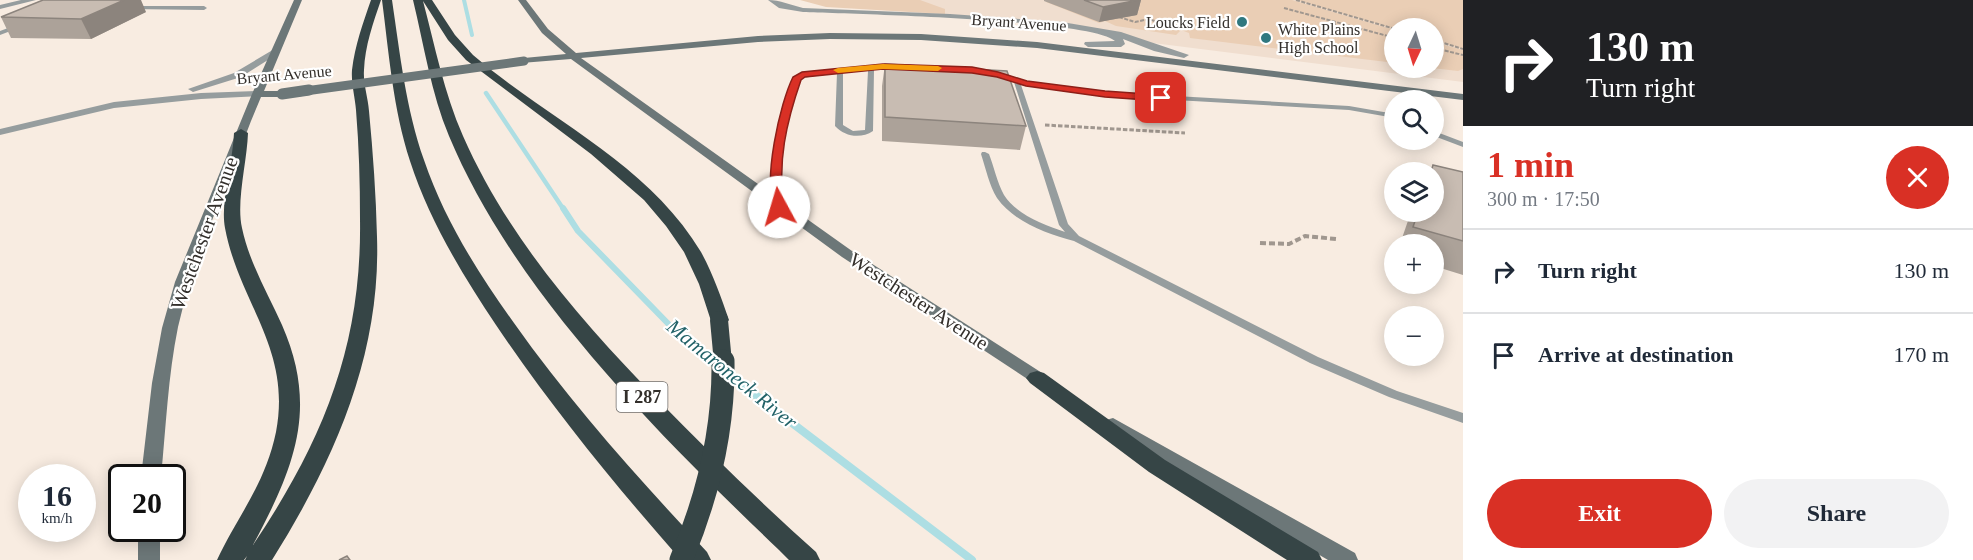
<!DOCTYPE html>
<html lang="en">
<head>
<meta charset="utf-8">
<style>
	:root { --surface:#fff; --page:#f2f2f3; --text:#1f2937; --muted:#747a83; --line:#e0e1e3; --accent:#d93025 }
	body { margin:0; font-family:"Times New Roman",serif; background:var(--page); color:var(--text); height:100vh; display:flex; flex-direction:column; font-size:22px; white-space:nowrap }
	* { box-sizing:border-box; margin:0 }
	p { font-size:20px; color:var(--muted) }
	.icon { flex:none; width:33px; height:33px; fill:none; stroke:currentColor; stroke-width:2; stroke-linecap:round; stroke-linejoin:round }
	.map { position:relative; flex:1; overflow:hidden }
	.details { display:flex; flex-direction:column; background:var(--surface); width:510px }
	.details>* { flex:none }
	.banner { background:#202124; color:#fff; overflow:hidden }
	.needle { width:39px; rotate:184deg }
	.buttons { position:absolute; left:1384px; top:18px; display:grid; gap:12px }
	.buttons a { display:grid; place-items:center; width:60px; height:60px; border-radius:50%; background:var(--surface); box-shadow:0 3px 15px #0003; font-size:30px }
	.speed { position:absolute; left:18px; top:464px; display:flex; gap:12px; font-size:30px; font-weight:700; text-align:center }
	.speed>* { display:grid; place-content:center; width:78px; height:78px; border-radius:50%; background:var(--surface); box-shadow:0 3px 15px #0003; line-height:1 }
	.speed small { font-size:15px; font-weight:400 }
	.speed .limit { border:3px solid #111; border-radius:9px; background:#fff; color:#111 }
	.pin { position:absolute; display:grid; place-items:center; width:51px; height:51px; color:#fff; margin:-26px; border-radius:12px; box-shadow:0 3px 9px #0006 }
	.me { position:absolute; width:66px; margin:-33px; rotate:354deg; stroke-linejoin:round; filter:drop-shadow(0 0 4px #0008) }
	.turn { display:flex; align-items:center; gap:21px; height:126px; padding:0 24px; font-size:27px }
	.turn .icon { width:78px; height:78px; stroke-width:2.5 }
	.turn b { display:block; font-size:42px; line-height:51px }
	.round { display:grid; place-items:center; flex:none; width:63px; height:63px; border-radius:32px; background:var(--page) }
	.overview { display:flex; align-items:center; justify-content:space-between; height:102px; padding:0 24px }
	h1 { font-size:36px; font-weight:800; line-height:45px; color:var(--accent) }
	.button { display:flex; gap:12px; margin-top:auto; padding:12px 24px }
	.button a { flex:1; height:69px; border-radius:36px; background:var(--accent); color:#fff; font-size:24px; font-weight:800; line-height:69px; text-align:center }
	.button a+a { background:var(--page); color:var(--text) }
	ul { padding:0; list-style:none }
	li { display:flex; align-items:center; gap:18px; height:84px; padding:0 24px; border-top:2px solid var(--line) }
	li div { flex:1 }
	li b { display:block; font-size:22px }
	li em { font-style:normal }
	main { display:flex; flex:1; min-height:0 }
	.map>svg:first-child { display:block }
	.built { fill:#f0decf; fill-rule:evenodd }
	.green { fill:#eaceb5 }
	.lines { fill:none; stroke-linecap:round; stroke-linejoin:round }
	.stream-far3 { stroke:#addee3; stroke-width:4 }
	.stream-far2 { stroke:#addee3; stroke-width:4.5 }
	.stream-far1 { stroke:#addee3; stroke-width:6 }
	.stream { stroke:#addee3; stroke-width:8 }
	.path-far2 { stroke:#a0978f; stroke-width:2; stroke-dasharray:4 1.5; stroke-linecap:butt }
	.path-far1 { stroke:#a0978f; stroke-width:3; stroke-dasharray:4.5 2; stroke-linecap:butt }
	.path { stroke:#a0978f; stroke-width:4; stroke-dasharray:6 3; stroke-linecap:butt }
	.service { fill:#969d9e; fill-rule:evenodd }
	.minor { fill:#969d9e; fill-rule:evenodd }
	.secondary { fill:#6c7778; fill-rule:evenodd }
	.motorway { fill:#364546; fill-rule:evenodd }
	.secondary-bridge-far1 { stroke:#6c7778; stroke-width:9 }
	.secondary-bridge { stroke:#6c7778; stroke-width:11 }
	.motorway-bridge-far1 { stroke:#364546; stroke-width:18 }
	.motorway-bridge { stroke:#364546; stroke-width:23 }
	.wall { fill:#aca299 }
	.shaded-wall { fill:#8c847d }
	.building { fill:#c8bcb2; stroke:#8c847d; stroke-width:1.5 }
	.route { fill:#d93025; stroke:#8d1f18; stroke-width:1.5 }
	.slow { fill:#f59e0b }
	.poi-dot { fill:#30787f; stroke:#fff; stroke-width:2 }
	.labels { text-anchor:middle; stroke-width:4.5; stroke-linejoin:round; paint-order:stroke }
	.far-street-label { font-size:16px; fill:#332f2b; stroke:#fff }
	.far-poi-label { font-size:16px; fill:#332f2b; stroke:#fff; text-anchor:end }
	.shield { fill:#fff; stroke:#706d6b; stroke-width:1.5 }
	.shield-label { font-size:18px; font-weight:bold; fill:#332f2b }
	.street-label { font-size:20px; fill:#332f2b; stroke:#fff }
	.water-label { font-size:21px; font-style:italic; fill:#226268; stroke:#fff }
</style>
</head>
<body>
<main>
<div class="map">
<svg width="1463" height="560" viewBox="0 0 1463 560">
	<rect width="100%" height="100%" fill="#f8ece1"/>
	<path class="built" d="M836 0H1463V82L1153 43 1068 23 853 8ZM1395 28H1434V68H1395Z"/>
	<path class="green" d="M800 0H920L945 9V14L826 7Z
		M1057 0H1292L1395 30V63L1190 38 1189 33 1181 30 1176 35 1116 26 1105 21 1099 23 1046 2Z
		M1296 0H1463V49L1434 40V28L1395 29Z
		M1434 42 1463 50V55L1455 53 1463 56V69L1458 71 1432 68H1434Z"/>
	<g class="lines">
		<path class="stream-far3" d="M464 0 472 35"/>
		<path class="stream-far2" d="M486 93 564 210"/>
		<path class="stream-far1" d="M563 208 578 231 685 341 713 363"/>
		<path class="stream" d="M711 361 716 365
			M729 375 972 560"/>
		<path class="path-far2" d="M1296 0 1395 29
			M1284 8 1395 38
			M1119 17 1135 22 1149 19 1171 27
			M1336 24 1327 26 1358 35
			M1434 40 1463 49
			M1434 48 1463 55"/>
		<path class="path-far1" d="M1045 125 1185 133"/>
		<path class="path" d="M1260 243 1289 244 1305 236 1336 239"/>
		<path class="service" d="M128 6H204L207 8 204 10 130 9 127 7Z
			M19 24 22 26 21 27 0 35V31Z
			M871 65H897L900 67 897 69 874 70 873 131C861 139 845 137 835 126L837 73 802 78C782 116 775 165 784 207L779 210 776 209C762 176 780 106 796 76L799 74ZM868 71 865 130 853 131 843 125V72Z
			M997 74 1027 82 1105 92 1349 106 1395 114V118L1349 110 1105 96 1021 85 1068 224 1079 236 1318 357 1397 391 1463 413V423L1389 397 1310 363 1074 241C1047 234 1014 222 997 198 989 185 986 169 981 154L982 152H985L989 154C994 167 997 182 1004 195 1017 215 1043 224 1065 232L1059 225 1014 82 997 76Z
			M1434 131 1463 142V147L1434 136Z"/>
		<path class="minor" d="M21 0H36L0 9V5Z
			M768 0C780 0 791 5 803 8L950 14 1062 22 1121 32 1189 55 1184 58 1154 51 1123 39 1125 44 1121 47H1088L1084 44 1085 42 1115 41C1090 19 852 14 803 12L779 8Z
			M276 48 279 49V53L241 77 193 92 188 89 234 73Z
			M257 91 261 92V96L201 99 114 108 0 135V129L114 102 201 93Z"/>
		<path class="secondary" d="M294 0H302L264 91H282L287 94 282 97H261L251 121C226 188 194 257 178 327 168 376 166 427 161 477H141L152 383 162 328 175 282 252 94Z
			M518 0H526L548 29 576 53 758 36 830 33 921 34 1037 42 1463 94V100L1037 48 921 40 830 39 758 42 581 58 852 251 1053 380 1056 384 1053 388H1041L842 257 571 59 521 63 519 61 524 58 566 54 542 33Z
			M1113 418 1355 553 1358 560H1328L1106 430 1104 425 1106 420Z
			M138 528H160V560H138Z"/>
		<path class="motorway" d="M371 0H381C373 23 365 46 364 70 363 84 368 97 369 111 373 153 376 195 377 237 381 356 334 461 272 560H245L247 556 244 560H217C238 515 265 485 276 432 292 348 239 303 225 228 220 202 233 162 234 133L241 129 248 133C247 162 236 202 242 228 249 262 268 294 282 325 319 409 294 468 253 545 323 441 362 346 360 219 360 183 359 146 356 110 355 97 351 83 352 70 355 45 363 23 371 0Z
			M382 0H392C400 54 406 109 424 160 444 219 478 273 514 323 572 405 639 479 707 552L711 560H681C615 485 552 408 496 325 462 274 429 220 410 161 393 109 389 54 382 0Z
			M413 0H432L455 35 473 55C550 121 648 163 701 252 713 274 721 297 729 320L726 324H712L699 284 684 252 666 226 644 200 591 154 466 60 448 40 423 1C435 46 444 93 463 136 508 238 582 322 659 401 710 453 762 504 816 552L820 560H789L779 550C659 435 514 292 449 136 431 93 424 45 413 0Z
			M1037 371 1044 373 1165 460 1318 552 1322 560H1287L1149 472 1030 383 1026 378 1030 373Z"/>
		<path class="secondary-bridge-far1" d="M298 92 524 61"/>
		<path class="secondary-bridge" d="M282 94 309 90"/>
		<path class="motorway-bridge-far1" d="M719 320 723 363"/>
		<path class="motorway-bridge" d="M681 560C708 496 724 431 723 361"/>
	</g>
	<path class="wall" d="M1044 0H1141L1137 15 1099 22 1044 1Z
		M146 12 91 39 11 38 1 17Z
		M885 64 1026 126 1020 150 882 141V86Z
		M1433 165 1463 172V275L1434 266V244H1400L1411 212H1434V172H1429Z"/>
	<path class="shaded-wall" d="M124 0H141L146 12 91 39 81 19Z
		M1138 0H1141L1137 15 1099 22 1103 7Z"/>
	<path class="building" d="M43 0H124L81 19 1 17Z
		M1084 0H1138L1103 7Z
		M885 64 1007 71 1026 126 885 117Z
		M1433 165 1463 172V241L1413 227 1418 212H1434V172H1431Z
		M347 556 350 560H339Z"/>
	<path class="route" d="M883 64 972 67 998 72 1027 81 1105 91 1161 95 1166 98 1161 101 1105 97 1026 86 997 77 972 73 883 69 805 77 801 80C787 120 776 165 785 207L784 209H775C762 182 780 103 793 77L802 72Z"/>
	<path class="slow" d="M883 64 938 66 942 68 938 71 883 69 838 73 833 70 838 68Z"/>
	<g class="poi-dot">
		<circle cx="1242" cy="22" r="6"/>
		<circle cx="1266" cy="38" r="6"/>
	</g>
	<g class="labels">
		<g class="far-street-label">
			<text transform="translate(1019 22) rotate(4)" y="6">Bryant Avenue</text>
			<text transform="translate(284 74) rotate(-5)" y="6">Bryant Avenue</text>
		</g>
		<g class="far-poi-label">
			<text x="1230" y="28">Loucks Field</text>
			<text x="1278" y="35" text-anchor="start">White Plains<tspan x="1278" dy="18">High School</tspan></text>
		</g>
		<rect class="shield" x="616.5" y="382" width="51" height="30" rx="4.5"/>
		<g class="shield-label">
			<text x="642" y="403">I 287</text>
		</g>
		<g class="street-label">
			<text transform="translate(204 233) rotate(-70)" y="7">Westchester Avenue</text>
			<text transform="translate(919 301) rotate(33)" y="7">Westchester Avenue</text>
		</g>
		<g class="water-label">
			<text transform="translate(732 374) rotate(39)" y="7">Mamaroneck River</text>
		</g>
	</g>
</svg>
<div class="buttons">
<a><svg class="needle" viewBox="-14 -14 28 28"><path d="M0-13l5 13h-10z" fill="#e53935"/><path d="M0 13l5-13h-10z" fill="#747a83"/></svg></a>
<a><svg class="icon" aria-label="search" viewBox="0 0 24 24"><circle cx="10" cy="10" r="6"/><path d="M15 15l6 6"/></svg></a>
<a><svg class="icon" aria-label="layers" viewBox="0 0 24 24"><path d="M12 4l9 5-9 5-9-5zM3 14l9 5 9-5"/></svg></a>
<a>+</a>
<a>−</a>
</div>
<div class="speed"><div>16<small>km/h</small></div><div class="limit">20</div></div>
<div class="pin" style="left:1161px;top:98px;background:#d93025"><svg class="icon" aria-label="arrive" viewBox="0 0 24 24"><path d="M6 21V4h12l-3 4 3 4H6"/></svg></div>
<svg class="me" style="left:779px;top:207px" viewBox="-20 -20 40 40"><circle r="19" fill="#fff"/><path d="M0-13L10 11 0 6-10 11z" fill="#d93025"/></svg>
</div>
<section class="details">
<div class="banner">
<div class="turn"><svg class="icon" aria-label="right" viewBox="0 0 24 24"><path d="M7 20v-9h11M14 6l5 5-5 5"/></svg><div><b>130 m</b>Turn right</div></div>
</div>
<div class="overview"><div><h1>1 min</h1><p>300 m · 17:50</p></div><a class="round" style="background:#d93025;color:#fff"><svg class="icon" aria-label="close" viewBox="0 0 24 24"><path d="M6 6l12 12M18 6L6 18"/></svg></a></div>
<ul>
<li><svg class="icon" aria-label="right" viewBox="0 0 24 24"><path d="M7 20v-9h11M14 6l5 5-5 5"/></svg><div><b>Turn right</b></div><em>130 m</em></li>
<li><svg class="icon" aria-label="arrive" viewBox="0 0 24 24"><path d="M6 21V4h12l-3 4 3 4H6"/></svg><div><b>Arrive at destination</b></div><em>170 m</em></li>
</ul>
<div class="button"><a>Exit</a><a>Share</a></div>
</section>
</main>
</body>
</html>
